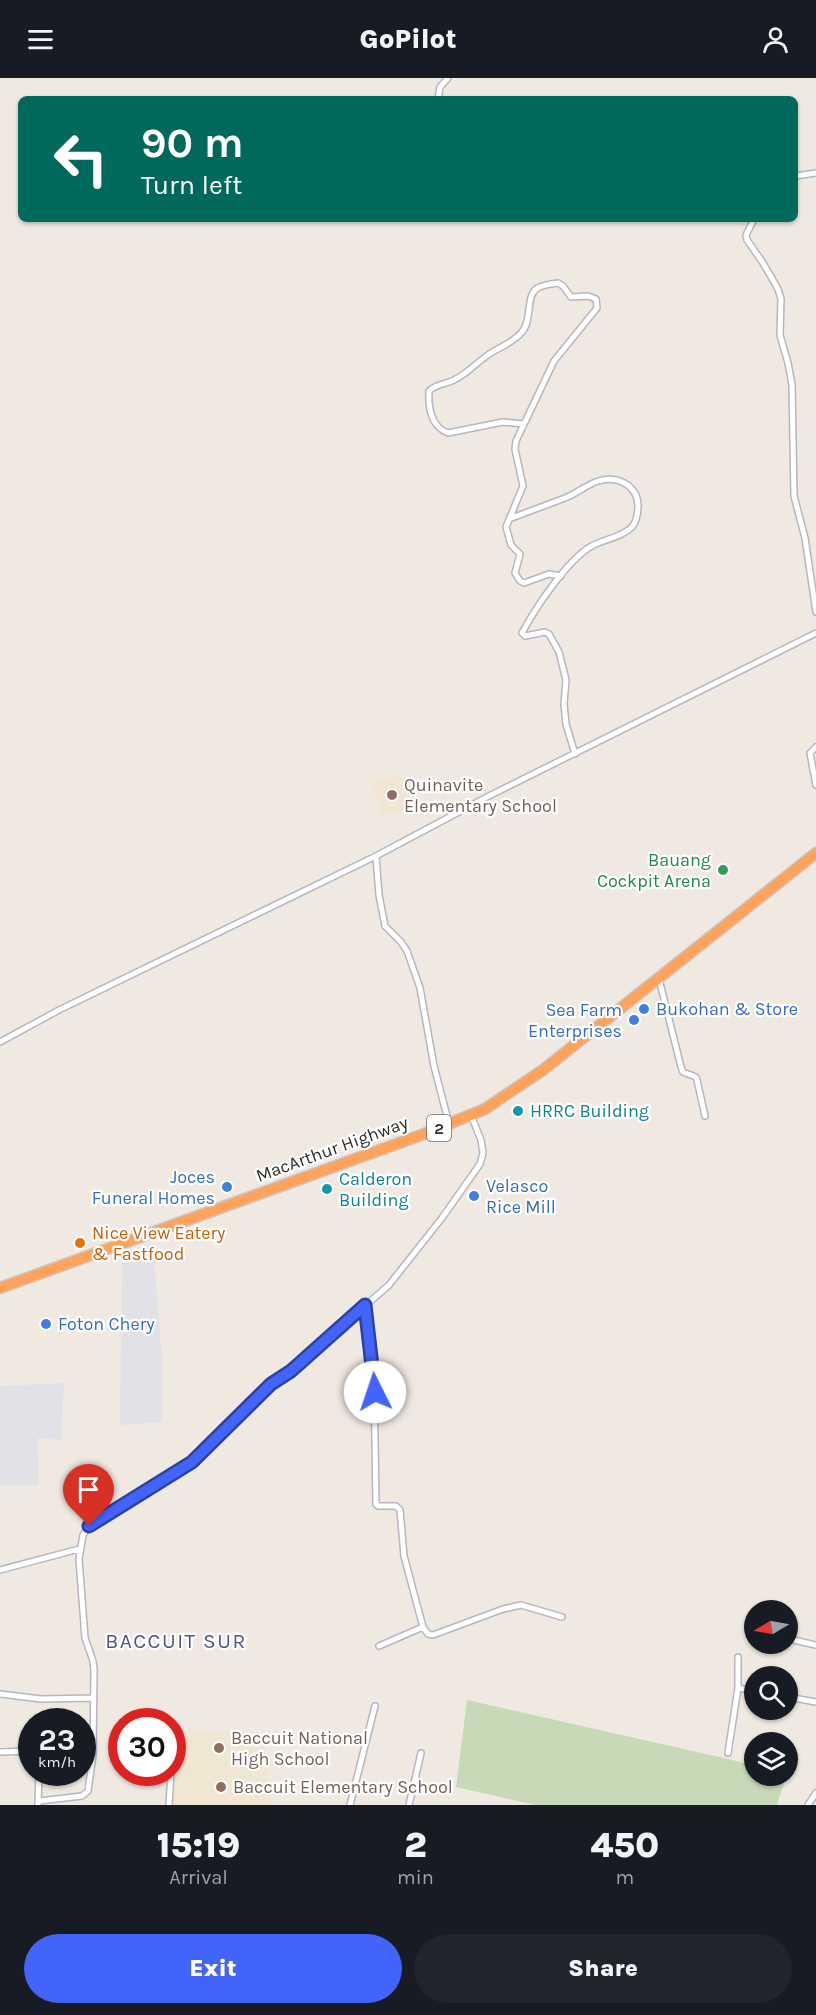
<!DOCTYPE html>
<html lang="en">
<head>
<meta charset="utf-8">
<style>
	:root { --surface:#171b24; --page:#20242c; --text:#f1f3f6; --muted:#9ea1a6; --accent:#4264fb }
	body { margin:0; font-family:Karla,sans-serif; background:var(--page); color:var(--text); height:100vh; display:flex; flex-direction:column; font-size:22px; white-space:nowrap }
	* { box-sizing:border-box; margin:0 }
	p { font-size:20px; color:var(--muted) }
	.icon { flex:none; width:33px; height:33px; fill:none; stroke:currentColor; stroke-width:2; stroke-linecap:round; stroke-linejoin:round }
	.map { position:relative; height:1727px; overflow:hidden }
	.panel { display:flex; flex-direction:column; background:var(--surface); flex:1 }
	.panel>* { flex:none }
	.banner { position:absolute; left:18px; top:18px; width:780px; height:126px; border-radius:9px; box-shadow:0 2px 4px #0004; background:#00695c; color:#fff; overflow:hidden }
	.needle { width:39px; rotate:260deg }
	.tools { position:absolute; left:744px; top:1522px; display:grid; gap:12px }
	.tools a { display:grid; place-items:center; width:54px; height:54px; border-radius:50%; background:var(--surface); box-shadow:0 2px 4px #0004; font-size:30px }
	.speed { position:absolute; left:18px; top:1630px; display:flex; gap:12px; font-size:30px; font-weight:700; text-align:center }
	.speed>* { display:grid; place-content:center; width:78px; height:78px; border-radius:50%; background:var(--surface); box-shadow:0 2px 4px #0004; line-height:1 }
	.speed small { font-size:15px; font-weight:400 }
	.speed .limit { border:9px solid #d22; background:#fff; color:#111 }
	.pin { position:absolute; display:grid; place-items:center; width:51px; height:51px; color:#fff; margin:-62px -26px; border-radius:50% 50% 50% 0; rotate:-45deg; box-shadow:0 0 6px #0007 }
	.pin .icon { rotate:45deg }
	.me { position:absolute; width:66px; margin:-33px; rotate:356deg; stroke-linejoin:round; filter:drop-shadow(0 0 4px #0008) }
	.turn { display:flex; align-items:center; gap:21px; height:126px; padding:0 24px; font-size:27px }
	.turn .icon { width:78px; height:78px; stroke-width:2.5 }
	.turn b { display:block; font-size:42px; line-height:51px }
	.eta { display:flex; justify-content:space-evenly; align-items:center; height:102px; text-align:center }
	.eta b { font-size:36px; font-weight:800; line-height:42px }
	.primary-button { display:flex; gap:12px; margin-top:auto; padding:12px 24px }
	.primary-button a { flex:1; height:69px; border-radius:36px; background:var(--accent); color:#fff; font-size:24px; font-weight:800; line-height:69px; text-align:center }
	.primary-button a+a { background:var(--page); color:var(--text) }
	header { display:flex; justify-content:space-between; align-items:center; height:78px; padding:0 24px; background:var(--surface); font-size:27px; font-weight:800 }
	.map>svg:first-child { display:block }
	.industrial { fill:#e3e1e8 }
	.education { fill:#f0e6d1 }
	.cemetery { fill:#c8d9b8 }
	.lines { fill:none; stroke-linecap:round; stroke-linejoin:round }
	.street-casing { stroke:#b4b7c1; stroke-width:8 }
	.highway-casing { stroke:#c9c9c9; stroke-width:13 }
	.street { stroke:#fff; stroke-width:5 }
	.highway { stroke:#ffa35c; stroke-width:10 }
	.route-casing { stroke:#2b41a3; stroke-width:15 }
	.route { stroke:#4264fb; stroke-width:10 }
	.education-dot { fill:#8d6e63; stroke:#fff; stroke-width:2 }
	.leisure-dot { fill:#2e9e5b; stroke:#fff; stroke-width:2 }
	.shop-dot { fill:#3f7fe0; stroke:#fff; stroke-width:2 }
	.culture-dot { fill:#0f9aa8; stroke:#fff; stroke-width:2 }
	.food-dot { fill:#e8710a; stroke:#fff; stroke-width:2 }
	.labels { text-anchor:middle; stroke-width:4.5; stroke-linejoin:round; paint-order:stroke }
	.shield { fill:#fff; stroke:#6d6d6d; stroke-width:1.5 }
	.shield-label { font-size:16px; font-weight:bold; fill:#2e2e2e }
	.education-label { font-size:18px; fill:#785e54; stroke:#fff; text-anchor:start }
	.leisure-label { font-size:18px; fill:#27864d; stroke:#fff; text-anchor:end }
	.shop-label { font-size:18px; fill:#366cbe; stroke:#fff; text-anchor:start }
	.culture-label { font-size:18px; fill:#0d838f; stroke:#fff; text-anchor:start }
	.street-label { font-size:18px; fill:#2e2e2e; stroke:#fff }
	.food-label { font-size:18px; fill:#c56008; stroke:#fff; text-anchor:start }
	.quarter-label { font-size:21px; letter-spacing:1.5px; fill:#4d5680; stroke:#fff }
</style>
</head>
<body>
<header><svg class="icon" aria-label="menu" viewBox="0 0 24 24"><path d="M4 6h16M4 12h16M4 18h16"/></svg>GoPilot<svg class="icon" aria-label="person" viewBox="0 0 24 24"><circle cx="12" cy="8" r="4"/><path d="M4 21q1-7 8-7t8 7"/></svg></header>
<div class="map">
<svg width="816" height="1727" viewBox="0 0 816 1727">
	<rect width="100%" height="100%" fill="#efe9e1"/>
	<path class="industrial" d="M153 1165 163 1295 162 1344 120 1347 122 1176Z
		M64 1305 61 1362 38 1360 39 1407H0V1308Z"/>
	<path class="education" d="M402 697 411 730 381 738 373 703Z
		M174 1651 264 1656 271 1727H172Z"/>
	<path class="cemetery" d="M467 1622 754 1687V1698H786L777 1727H535L456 1709Z"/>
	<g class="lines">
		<g class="street-casing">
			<path id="street" d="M438 21 440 9 448 0
				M795 98 816 95
				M754 141 746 157 747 162 763 185 778 211 781 221 780 257 788 285 792 307 794 418 805 460 816 534
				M524 346 503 344 448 355C431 349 428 329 429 313 436 306 446 306 454 302 467 296 476 285 488 277 499 269 512 266 522 254 532 243 526 219 536 211 541 207 551 206 558 205L563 208 571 219 588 218 596 221 597 230 554 283 516 363 515 371 523 408 506 449 511 467 520 476 515 495 520 503 524 505 549 496 561 498
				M509 441C528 434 546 427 565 420 576 416 586 407 598 403 617 397 637 407 638 427 638 434 637 443 632 449 621 460 603 461 590 469 566 484 536 529 522 555L525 558 545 554 549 556 559 574 566 602 564 626 566 646 575 676
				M816 669 810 675 816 707
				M376 778 379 817 385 848 401 864 407 873 420 910 434 988 449 1046
				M659 901 681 989 683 994 696 999 697 1002 705 1038
				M0 964 59 932 376 778 487 719 816 555
				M365 1227 374 1297 376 1426 378 1428H396L400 1432 404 1478 423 1549 428 1556 433 1557 503 1531 521 1527 562 1539
				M0 1492 79 1471
				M789 1561 816 1567
				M379 1568 423 1549
				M738 1610 754 1613
				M0 1616 41 1621 94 1620
				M788 1619 816 1624
				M0 1674 32 1673
				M728 1675 738 1610V1579
				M39 1723 82 1718 88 1713 93 1677 94 1591 93 1583 85 1560 79 1481 83 1457 89 1448 192 1384 271 1306 291 1293 389 1207 442 1140 480 1086 483 1075 481 1062 471 1037
				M38 1727 39 1695
				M169 1727 171 1695
				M350 1727 375 1628
				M409 1727 421 1675
				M808 1727 816 1715"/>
		</g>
		<g class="highway-casing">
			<path id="highway" d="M0 1210 424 1056 485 1031 543 992 816 775"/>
		</g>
		<use href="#street" class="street"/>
		<use href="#highway" class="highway"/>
	</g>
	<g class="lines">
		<g class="route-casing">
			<path id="route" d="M89 1448 192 1384 271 1306 291 1293 365 1227 375 1314"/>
		</g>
		<use href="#route" class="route"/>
	</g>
	<g class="education-dot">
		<circle cx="392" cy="717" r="6"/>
		<circle cx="219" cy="1670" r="6"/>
		<circle cx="221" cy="1709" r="6"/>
	</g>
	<circle class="leisure-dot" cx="723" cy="792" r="6"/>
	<g class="shop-dot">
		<circle cx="644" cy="931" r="6"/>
		<circle cx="634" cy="942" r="6"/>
		<circle cx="227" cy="1109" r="6"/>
		<circle cx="474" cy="1118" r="6"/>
		<circle cx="46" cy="1246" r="6"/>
	</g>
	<g class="culture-dot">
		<circle cx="518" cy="1033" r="6"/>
		<circle cx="327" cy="1111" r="6"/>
	</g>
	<circle class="food-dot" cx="80" cy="1165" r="6"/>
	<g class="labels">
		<rect class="shield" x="427" y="1037" width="24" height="26" rx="4.5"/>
		<g class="shield-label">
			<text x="439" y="1056">2</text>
		</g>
		<g class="education-label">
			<text x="404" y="713">Quinavite<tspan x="404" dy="21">Elementary School</tspan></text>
			<text x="231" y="1666">Baccuit National<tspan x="231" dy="21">High School</tspan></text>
			<text x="233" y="1715">Baccuit Elementary School</text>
		</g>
		<g class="leisure-label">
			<text x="711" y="788">Bauang<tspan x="711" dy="21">Cockpit Arena</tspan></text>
		</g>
		<g class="shop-label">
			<text x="656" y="937">Bukohan &amp; Store</text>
			<text x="622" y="938" text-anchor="end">Sea Farm<tspan x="622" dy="21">Enterprises</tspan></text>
			<text x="215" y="1105" text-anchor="end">Joces<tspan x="215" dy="21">Funeral Homes</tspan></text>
			<text x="486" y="1114">Velasco<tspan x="486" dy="21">Rice Mill</tspan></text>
			<text x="58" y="1252">Foton Chery</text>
		</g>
		<g class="culture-label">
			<text x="530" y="1039">HRRC Building</text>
			<text x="339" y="1107">Calderon<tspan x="339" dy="21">Building</tspan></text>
		</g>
		<g class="street-label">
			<text transform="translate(332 1071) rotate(-20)" y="6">MacArthur Highway</text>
		</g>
		<g class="food-label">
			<text x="92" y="1161">Nice View Eatery<tspan x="92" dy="21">&amp; Fastfood</tspan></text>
		</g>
		<g class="quarter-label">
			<text x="176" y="1570">BACCUIT SUR</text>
		</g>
	</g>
</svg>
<div class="tools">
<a><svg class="needle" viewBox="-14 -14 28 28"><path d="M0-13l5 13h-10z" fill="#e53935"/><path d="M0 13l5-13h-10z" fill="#9ea1a6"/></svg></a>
<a><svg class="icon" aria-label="search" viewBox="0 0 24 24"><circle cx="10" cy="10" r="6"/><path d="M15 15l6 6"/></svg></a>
<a><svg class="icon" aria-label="layers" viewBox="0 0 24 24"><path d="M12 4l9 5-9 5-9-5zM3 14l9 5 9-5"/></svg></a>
</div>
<div class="speed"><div>23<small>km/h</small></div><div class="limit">30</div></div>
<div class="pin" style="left:89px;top:1448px;background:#d93025"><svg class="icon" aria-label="arrive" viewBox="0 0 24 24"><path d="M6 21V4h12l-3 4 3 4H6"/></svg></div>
<svg class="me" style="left:375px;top:1314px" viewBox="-20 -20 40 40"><circle r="19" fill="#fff"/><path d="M0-13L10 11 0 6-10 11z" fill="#4264fb"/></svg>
<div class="banner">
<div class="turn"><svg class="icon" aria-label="left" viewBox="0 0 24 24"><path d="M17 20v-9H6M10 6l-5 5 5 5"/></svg><div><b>90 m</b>Turn left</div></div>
</div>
</div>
<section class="panel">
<div class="eta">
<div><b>15:19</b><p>Arrival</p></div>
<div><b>2</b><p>min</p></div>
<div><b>450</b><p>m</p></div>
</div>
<div class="primary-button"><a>Exit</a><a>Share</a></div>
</section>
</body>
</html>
